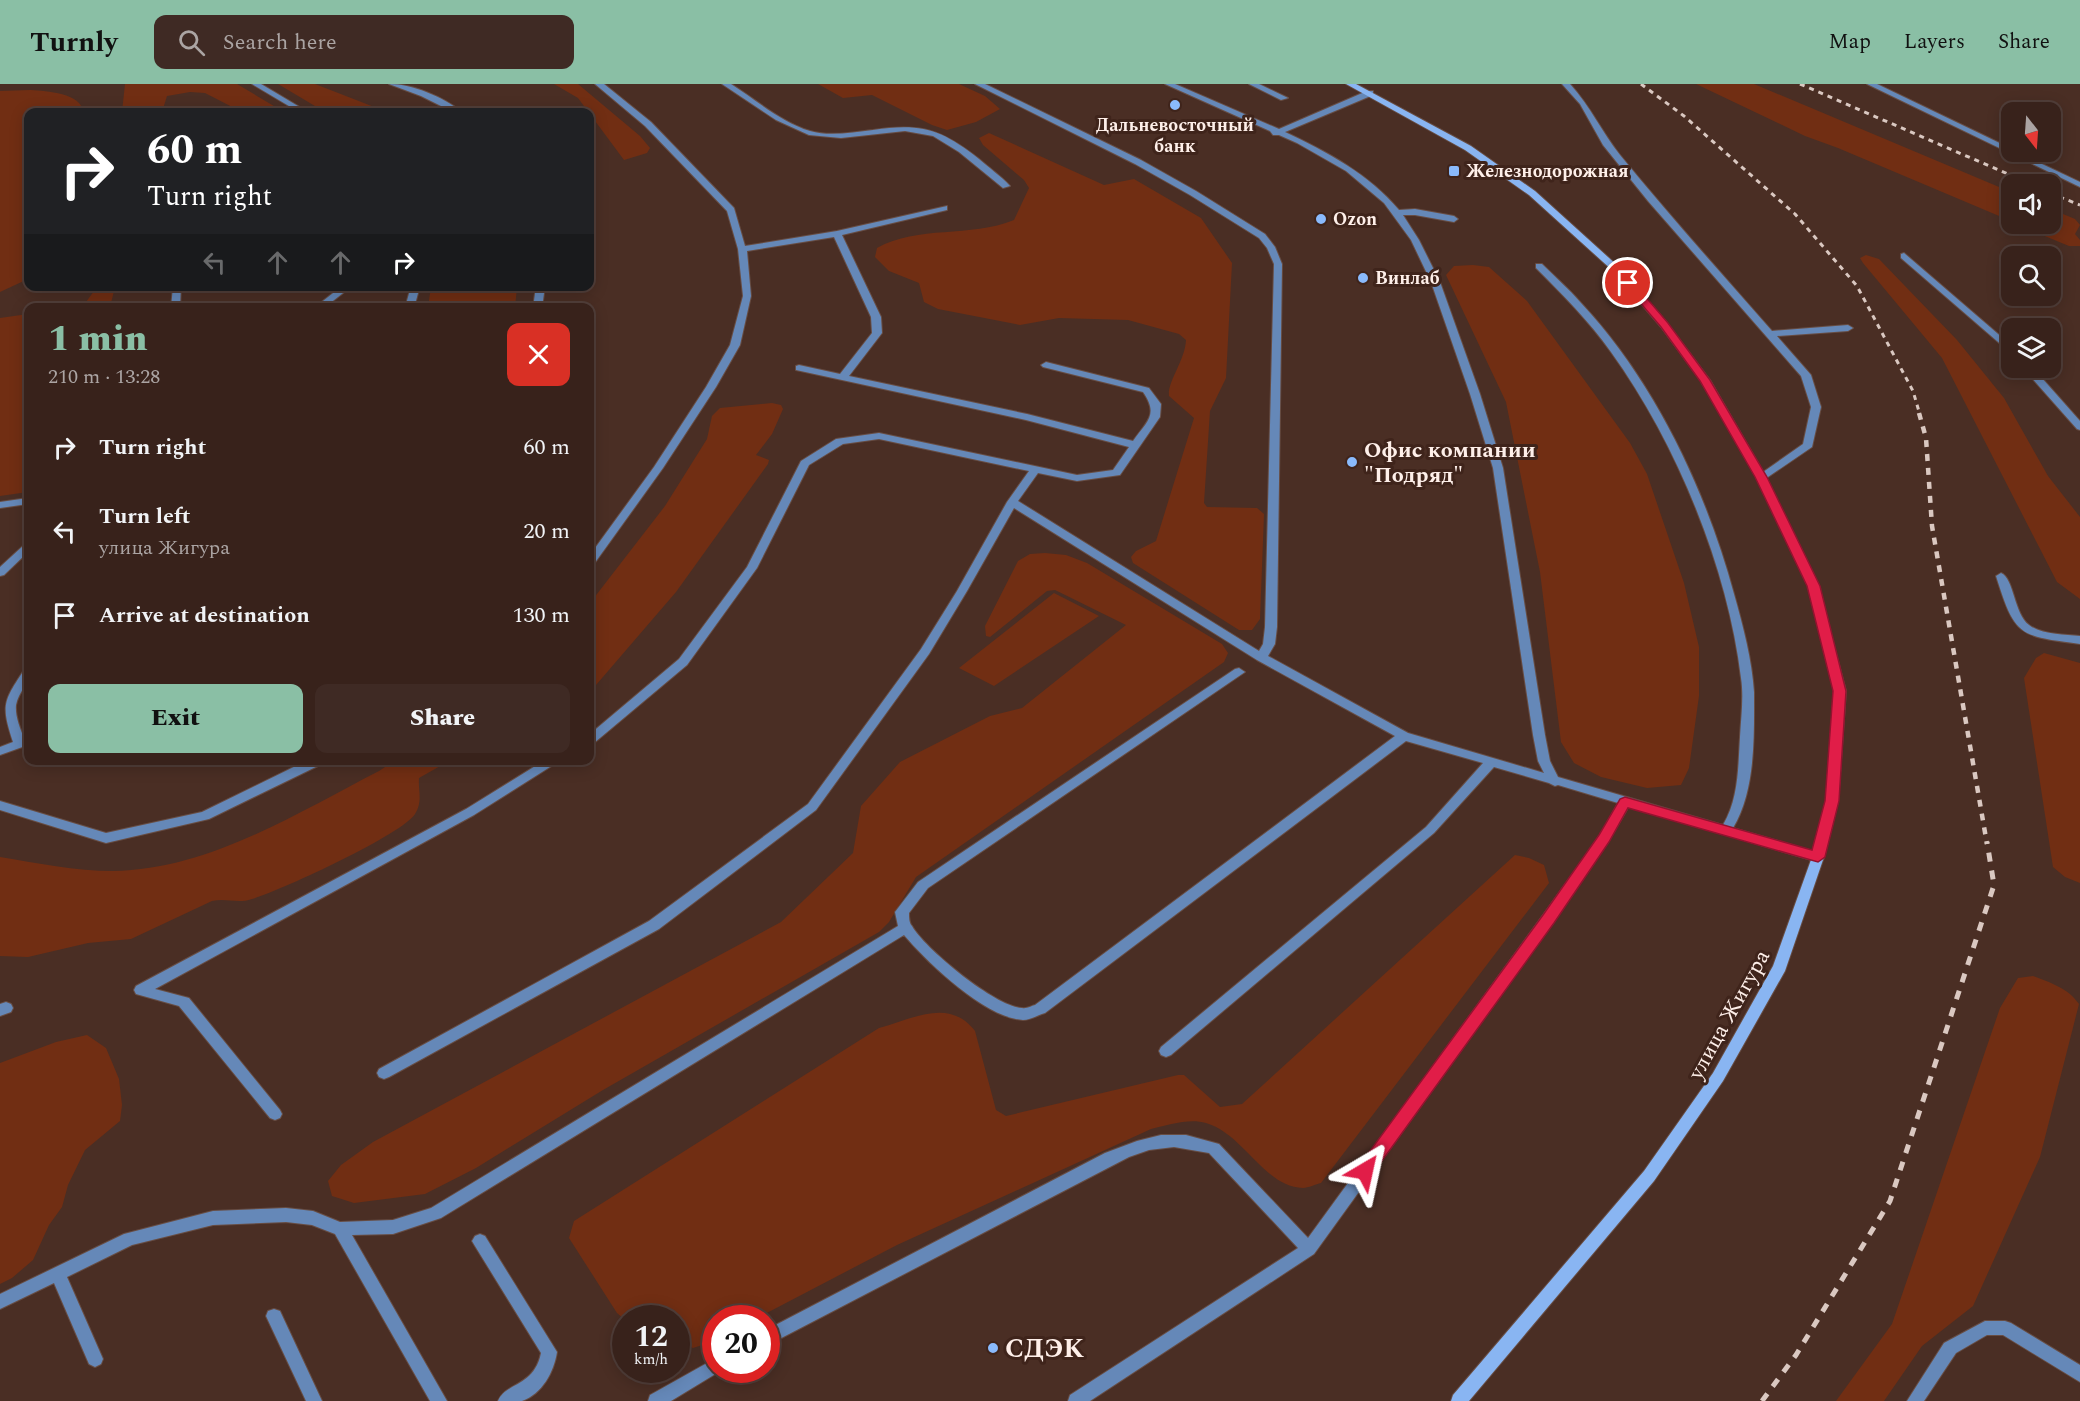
<!DOCTYPE html>
<html lang="en">
<head>
<meta charset="utf-8">
<style>
	:root { --surface:#38221b; --page:#3f2a24; --text:#f1f3f6; --muted:#aba4a3; --line:#523f3a; --accent:#8abfa5 }
	body { margin:0; font-family:Spectral,serif; background:var(--page); color:var(--text); height:100vh; display:flex; flex-direction:column; font-size:22px; white-space:nowrap }
	* { box-sizing:border-box; margin:0 }
	p { font-size:20px; color:var(--muted) }
	.icon { flex:none; width:33px; height:33px; fill:none; stroke:currentColor; stroke-width:2; stroke-linecap:round; stroke-linejoin:round }
	.map { position:relative; flex:1; overflow:hidden }
	.side { position:absolute; left:24px; top:219px; width:570px; height:462px; display:flex; flex-direction:column; background:var(--surface); border-radius:12px; box-shadow:0 3px 15px #0003,0 0 0 2px var(--line) }
	.side>* { flex:none }
	.top-card { position:absolute; left:24px; top:24px; width:570px; height:183px; border-radius:12px; box-shadow:0 3px 15px #0003,0 0 0 2px var(--line); background:#202124; color:#fff; overflow:hidden }
	.needle { width:39px; rotate:163deg }
	.tools { position:absolute; left:2001px; top:18px; display:grid; gap:12px }
	.tools a { display:grid; place-items:center; width:60px; height:60px; border-radius:12px; background:var(--surface); box-shadow:0 3px 15px #0003,0 0 0 2px var(--line); font-size:30px }
	.speed { position:absolute; left:612px; top:1221px; display:flex; gap:12px; font-size:30px; font-weight:700; text-align:center }
	.speed>* { display:grid; place-content:center; width:78px; height:78px; border-radius:50%; background:var(--surface); box-shadow:0 3px 15px #0003,0 0 0 2px var(--line); line-height:1 }
	.speed small { font-size:15px; font-weight:400 }
	.speed .limit { border:9px solid #d22; background:#fff; color:#111 }
	.pin { position:absolute; display:grid; place-items:center; width:51px; height:51px; color:#fff; margin:-26px; border:3px solid #fff; border-radius:50%; box-shadow:0 2px 6px #0007 }
	.me { position:absolute; width:66px; margin:-33px; rotate:36deg; stroke-linejoin:round; filter:drop-shadow(0 0 4px #0008) }
	.turn { display:flex; align-items:center; gap:21px; height:126px; padding:0 24px; font-size:27px }
	.turn .icon { width:78px; height:78px; stroke-width:2.5 }
	.turn b { display:block; font-size:42px; line-height:51px }
	.lanes { display:flex; align-items:center; height:57px; padding:0 24px; background:#0003; justify-content:center; gap:30px; direction:ltr }
	.lanes .off { opacity:.35 }
	.round { display:grid; place-items:center; flex:none; width:63px; height:63px; border-radius:12px; background:var(--page) }
	.summary { display:flex; align-items:center; justify-content:space-between; height:102px; padding:0 24px }
	h1 { font-size:36px; font-weight:800; line-height:45px; color:var(--accent) }
	.cta { display:flex; gap:12px; margin-top:auto; padding:12px 24px }
	.cta a { flex:1; height:69px; border-radius:12px; background:var(--accent); color:#111; font-size:24px; font-weight:800; line-height:69px; text-align:center }
	.cta a+a { background:var(--page); color:var(--text) }
	ul { padding:0; list-style:none }
	li { display:flex; align-items:center; gap:18px; height:84px; padding:0 24px }
	li div { flex:1 }
	li b { display:block; font-size:22px }
	li em { font-style:normal }
	header { display:flex; align-items:center; gap:36px; box-sizing:border-box; height:84px; padding:0 30px; background:var(--accent); color:#111 }
	header strong { font-size:28px }
	nav { display:flex; gap:33px; margin-inline-start:auto; font-size:21px }
	.search { width:420px; height:54px; background:var(--page); display:flex; align-items:center; gap:15px; box-sizing:border-box; padding:0 21px; border-radius:12px; color:var(--muted); font-size:22px }
	.map>svg:first-child { display:block }
	.green { fill:#712e13 }
	.lines { fill:none; stroke-linecap:round; stroke-linejoin:round }
	.lane-casing { stroke:#674d44; stroke-width:2 }
	.secondary-casing { stroke:#674d44; stroke-width:2 }
	.lane { fill:#6588b8; fill-rule:evenodd }
	.secondary { fill:#89b5f2; fill-rule:evenodd }
	.rail-far2 { stroke:#dac8c1; stroke-width:3; stroke-dasharray:5 5; stroke-linecap:butt }
	.rail-far1 { stroke:#dac8c1; stroke-width:4.5; stroke-dasharray:7 7; stroke-linecap:butt }
	.rail { stroke:#dac8c1; stroke-width:5; stroke-dasharray:9 9; stroke-linecap:butt }
	.route { fill:#e11d48; stroke:#92132f; stroke-width:1.5 }
	.poi-dot { fill:#8abafc; stroke:#3f241b; stroke-width:2 }
	.labels { text-anchor:middle; stroke-width:6; stroke-linejoin:round; paint-order:stroke }
	.far-poi-label { font-size:18px; font-weight:bold; fill:#feefe9; stroke:#3f241b; text-anchor:start }
	.poi-label { font-size:22px; font-weight:bold; fill:#feefe9; stroke:#3f241b; text-anchor:start }
	.street-label { font-size:22px; fill:#feefe9; stroke:#3f241b }
	.near-poi-label { font-size:27px; font-weight:bold; fill:#feefe9; stroke:#3f241b; text-anchor:start }
</style>
</head>
<body>
<header>
<strong>Turnly</strong>
<div class="search"><svg class="icon" aria-label="search" viewBox="0 0 24 24"><circle cx="10" cy="10" r="6"/><path d="M15 15l6 6"/></svg>Search here</div>
<nav><a>Map</a><a>Layers</a><a>Share</a></nav>
</header>
<div class="map">
<svg width="2080" height="1317" viewBox="0 0 2080 1317">
	<rect width="100%" height="100%" fill="#4a2e24"/>
	<path class="green" d="M125 0H237L284 28H242L205 9 190 8 167 12 162 28H122Z
		M278 0H315L387 28H325Z
		M554 0H578L640 52 650 64 647 69 624 76 578 14Z
		M818 0H959L985 12 1000 25 976 38 947 46 932 41 872 11 843 14Z
		M1696 0H1754L2011 108V137L1838 64 1805 52Z
		M31 6C46 7 82 9 83 28H28V195L0 208V7Z
		M989 49 1104 101 1134 95 1201 134 1232 179 1226 294 1210 327 1204 419 1207 423 1257 424 1264 430 1260 535 1252 546H1239L1133 479 1131 473 1136 467 1156 457 1194 334 1169 312C1167 298 1185 277 1186 256L1179 250 1128 236 1059 234 1020 241 938 225 924 218 919 199 889 187 875 173 877 164C918 141 970 154 1014 136L1029 104 1024 96 983 61 979 54Z
		M2051 125 2075 135 2080 141 2075 150 2080 156V162H2069L2016 140H2050Z
		M1866 171 1879 175 1957 256 2004 314 2048 392 2080 433V515L2057 498 1942 274 1863 179 1860 174Z
		M1473 181 1489 183 1527 217 1630 359 1647 390 1684 499 1699 563V612L1689 684 1681 701 1647 704 1601 693 1574 679 1561 658 1540 488 1506 318 1446 191 1454 182Z
		M97 203H115L110 223H74L86 218Z
		M431 203H517L515 223H428Z
		M28 230V408L0 412V234Z
		M772 319 781 321 783 325 772 350 756 371 769 376 768 380 676 508 590 608V519L665 422 707 355 712 332 720 324Z
		M1045 469 1066 471 1087 479 1222 560 1228 569 1224 578 916 793 889 838 879 848 603 1006 476 1084 425 1110 354 1119 332 1112 328 1097 341 1081 373 1058 781 838 853 769 861 722 900 678 990 632 1022 624 1126 541 1055 506 1047 507 990 553 986 552 985 542 1018 477 1030 470Z
		M1054 509 1099 532 994 602 959 584Z
		M2044 569 2080 579V799L2065 793 2053 783 2024 594 2036 574Z
		M394 677H449L419 694C418 707 423 717 415 730 403 750 280 807 252 815 238 820 227 814 212 817L131 855 88 859 28 873 0 872V773C36 779 76 787 113 787 208 786 297 729 379 687Z
		M1515 771 1529 774 1544 781 1549 799 1321 1099C1316 1100 1308 1104 1303 1104 1263 1102 1244 1050 1206 1039 1189 1034 1168 1041 1151 1045L897 1161 757 1234H716L715 1257 693 1264 677 1256 676 1234 625 1236 617 1229 569 1154 574 1137 879 944C913 935 949 913 975 947L996 1026 1006 1032 1178 991H1184L1220 1023 1242 1020Z
		M2033 892C2051 899 2068 904 2079 920L2040 1073 1973 1222 1922 1262 1884 1317H1836L1892 1240 2000 924 2018 894Z
		M87 951 106 964 119 995 122 1021 120 1037 85 1066 68 1101 62 1123 49 1141 33 1176 12 1194 0 1200V979L56 958Z"/>
	<g class="lines">
		<g class="lane-casing">
			<path id="lane" d="M252 0H261L308 28H299Z
				M389 0C413 0 443 13 462 28H453L421 12Z
				M595 0H604L651 38 734 124 745 162 837 147 947 122V126L842 151 881 233 882 249 849 292 1027 330 1133 357C1147 337 1159 331 1143 308L1043 283 1041 281 1046 278 1149 304 1161 320 1160 333 1120 391 1077 397 1038 389 1018 417 1259 567 1263 560 1265 543 1274 180 1267 164 1259 154 1190 111 1135 80 975 0H985L1141 76 1196 107 1265 150 1275 163 1282 180 1277 543 1275 560 1268 572 1408 649 1544 689 1538 677 1533 651 1493 384 1470 310 1431 198 1411 156 1384 119 1346 87 1297 59 1279 51H1273L1270 47 1165 0H1175L1279 45 1367 7H1373V11L1285 48C1327 68 1369 90 1399 126L1415 125 1454 132 1458 135 1454 138 1415 131H1403L1419 156 1440 198 1480 310 1503 384 1545 651 1550 677 1558 693 1723 741C1739 714 1738 683 1740 653 1741 633 1744 613 1741 594 1728 484 1676 358 1611 268 1589 237 1563 211 1536 184V180H1542C1555 193 1569 205 1581 219 1655 298 1706 407 1734 510 1743 542 1752 576 1754 608 1754 651 1756 706 1733 744L1823 770 1824 773 1823 776 1818 778 1629 722 1608 758 1553 839 1314 1170 1090 1317H1068L1070 1311 1298 1164 1209 1069 1174 1063 1149 1066 1129 1073 766 1262V1246L1105 1069 1137 1057 1161 1051H1186L1219 1060 1308 1154 1543 831 1600 752 1618 719 1558 701 1555 702 1549 699 1494 683 1434 749 1171 971 1166 973 1161 971 1159 967 1161 963 1426 743 1483 679 1406 657 1045 929C1038 931 1030 936 1023 936 985 934 927 878 904 851L441 1134 393 1150 352 1151 447 1317H430L335 1150 312 1141 286 1138 213 1141 132 1161 67 1193 103 1275 101 1280 95 1283 89 1280 54 1199 0 1225V1210L124 1150 213 1127 286 1124 313 1127 340 1138 393 1136 431 1124 898 842 895 828 918 798 1235 585 1239 584 1245 588 928 804 909 829C909 833 909 839 912 842 925 865 996 923 1022 924 1027 925 1031 922 1035 921L1395 652 1257 576 1014 424 967 507 929 570 816 726 659 845 389 993 384 995 379 993 377 989 379 985 649 837 808 720 921 565 957 507 1007 418 1029 387 879 355 843 360 809 381 757 484 687 581 594 659 590 660V650L679 575 747 483 801 377 836 355 879 349 1077 391 1113 386 1129 363 1026 336 796 286V282L799 281 840 290 872 249 871 233 834 153 747 167 751 212 740 261 716 303 663 384 594 480 590 481V471L654 383 706 303 730 261 743 212 738 165 727 127 645 42Z
				M722 0H731C756 16 781 38 810 47 830 53 853 48 873 46 921 39 941 45 979 75 989 84 1001 92 1010 102L1003 104 959 68 933 52 905 47 841 54 809 51 776 36Z
				M1249 0H1259L1288 14 1281 16Z
				M1562 0H1570C1591 23 1601 47 1620 71 1669 131 1721 189 1772 247L1848 241 1853 244 1848 247 1777 252 1811 291 1821 323 1812 363 1765 395H1757L1756 393 1803 360 1811 323 1801 292 1648 117 1603 61 1580 20Z
				M1867 0H1877L2012 65V68H2017L2080 98V103Z
				M1904 169 2012 262V270L1901 174V170Z
				M173 202H181L180 224H171Z
				M342 202H352L324 224H314Z
				M411 202H420L414 224H405Z
				M536 202H545L542 224H533Z
				M2023 284H2033L2080 337V346L2077 345Z
				M28 414V420L0 424V418Z
				M28 460V468L4 491 0 492V483L24 461Z
				M2001 489C2014 494 2014 530 2029 541 2042 551 2064 550 2080 552V560C2018 552 2015 552 1996 492Z
				M28 585C30 601 19 606 16 621 15 632 20 644 24 654L28 653V661L0 671V663L13 658C1 621 3 618 24 586Z
				M308 676H326L324 679 209 735 106 759 0 726V717L106 749 202 728Z
				M545 676H561L474 731 155 905 189 914 280 1026 282 1030 280 1034 275 1036 270 1034 179 922 136 910 134 906 136 902 466 725Z
				M6 918 11 920 13 924 11 928 0 932V920Z
				M480 1150 485 1152 557 1268C554 1288 542 1310 522 1317 515 1317 505 1317 498 1317 506 1298 534 1303 541 1269L475 1162 472 1157 475 1152Z
				M274 1225 280 1227 322 1317H306L266 1232 268 1227Z
				M1985 1237H2005L2011 1239 2080 1281V1298L2003 1251H1987L1956 1269 1924 1317H1907L1944 1259Z
				M716 1274V1286H722L671 1317H648L650 1311Z"/>
		</g>
		<g class="secondary-casing">
			<path id="secondary" d="M1346 0H1356L1471 62 1535 107 1619 183 1667 239 1710 296 1766 393 1818 502 1846 607 1838 717 1824 773 1785 887 1723 997 1654 1097 1469 1317H1451L1453 1311 1644 1087 1713 989 1773 882 1812 773 1826 717 1834 607 1808 502 1756 393 1701 297 1661 243 1613 187 1529 111 1465 66Z"/>
		</g>
		<use href="#lane" class="lane"/>
		<use href="#secondary" class="secondary"/>
		<path class="rail-far2" d="M1641 0 1684 32 1795 130 1857 202 1913 307 1920 331
			M1800 0 2031 100
			M2050 109 2080 121"/>
		<path class="rail-far1" d="M1919 329 1926 354 1932 442 1987 760"/>
		<path class="rail" d="M1762 1317 1796 1271 1890 1117 1994 801 1987 758"/>
	</g>
	<path class="route" d="M1625 197H1632L1668 239 1710 296 1767 393 1820 502 1846 607 1839 717 1825 773 1818 778 1628 724 1609 758 1554 839 1371 1092 1365 1095 1359 1092 1357 1087 1359 1082 1543 831 1599 751 1620 715 1625 713 1812 766 1825 717 1833 607 1807 502 1755 393 1700 297 1661 243 1625 201Z"/>
	<g class="poi-dot">
		<circle cx="1175" cy="21" r="6"/>
		<rect x="1448" y="81" width="12" height="12" rx="3"/>
		<circle cx="1321" cy="135" r="6"/>
		<circle cx="1363" cy="194" r="6"/>
		<circle cx="1352" cy="378" r="6"/>
		<circle cx="993" cy="1264" r="6"/>
	</g>
	<g class="labels">
		<g class="far-poi-label">
			<text x="1175" y="47" text-anchor="middle">Дальневосточный<tspan x="1175" dy="21">банк</tspan></text>
			<text x="1466" y="93">Железнодорожная</text>
			<text x="1333" y="141">Ozon</text>
			<text x="1375" y="200">Винлаб</text>
		</g>
		<g class="poi-label">
			<text x="1364" y="373">Офис компании<tspan x="1364" dy="25">"Подряд"</tspan></text>
		</g>
		<g class="street-label">
			<text transform="translate(1728 930) rotate(-61)" y="8">улица Жигура</text>
		</g>
		<g class="near-poi-label">
			<text x="1005" y="1273">СДЭК</text>
		</g>
	</g>
</svg>
<div class="tools">
<a><svg class="needle" viewBox="-14 -14 28 28"><path d="M0-13l5 13h-10z" fill="#e53935"/><path d="M0 13l5-13h-10z" fill="#aba4a3"/></svg></a>
<a><svg class="icon" aria-label="sound" viewBox="0 0 24 24"><path d="M4 9h4l5-4v14l-5-4H4zM17 9q2 3 0 6"/></svg></a>
<a><svg class="icon" aria-label="search" viewBox="0 0 24 24"><circle cx="10" cy="10" r="6"/><path d="M15 15l6 6"/></svg></a>
<a><svg class="icon" aria-label="layers" viewBox="0 0 24 24"><path d="M12 4l9 5-9 5-9-5zM3 14l9 5 9-5"/></svg></a>
</div>
<div class="speed"><div>12<small>km/h</small></div><div class="limit">20</div></div>
<div class="pin" style="left:1628px;top:199px;background:#d93025"><svg class="icon" aria-label="arrive" viewBox="0 0 24 24"><path d="M6 21V4h12l-3 4 3 4H6"/></svg></div>
<svg class="me" style="left:1365px;top:1087px" viewBox="-20 -20 40 40"><path d="M0-17L14 15 0 8-14 15z" fill="#e11d48" stroke="#fff" stroke-width="4"/></svg>
<div class="top-card">
<div class="turn"><svg class="icon" aria-label="right" viewBox="0 0 24 24"><path d="M7 20v-9h11M14 6l5 5-5 5"/></svg><div><b>60 m</b>Turn right</div></div>
<div class="lanes"><svg class="icon off" aria-label="left" viewBox="0 0 24 24"><path d="M17 20v-9H6M10 6l-5 5 5 5"/></svg><svg class="icon off" aria-label="ahead" viewBox="0 0 24 24"><path d="M12 20V5M6 11l6-6 6 6"/></svg><svg class="icon off" aria-label="ahead" viewBox="0 0 24 24"><path d="M12 20V5M6 11l6-6 6 6"/></svg><svg class="icon" aria-label="right" viewBox="0 0 24 24"><path d="M7 20v-9h11M14 6l5 5-5 5"/></svg></div>
</div>
<section class="side">
<div class="summary"><div><h1>1 min</h1><p>210 m · 13:28</p></div><a class="round" style="background:#d93025;color:#fff"><svg class="icon" aria-label="close" viewBox="0 0 24 24"><path d="M6 6l12 12M18 6L6 18"/></svg></a></div>
<ul>
<li><svg class="icon" aria-label="right" viewBox="0 0 24 24"><path d="M7 20v-9h11M14 6l5 5-5 5"/></svg><div><b>Turn right</b></div><em>60 m</em></li>
<li><svg class="icon" aria-label="left" viewBox="0 0 24 24"><path d="M17 20v-9H6M10 6l-5 5 5 5"/></svg><div><b>Turn left</b><p>улица Жигура</p></div><em>20 m</em></li>
<li><svg class="icon" aria-label="arrive" viewBox="0 0 24 24"><path d="M6 21V4h12l-3 4 3 4H6"/></svg><div><b>Arrive at destination</b></div><em>130 m</em></li>
</ul>
<div class="cta"><a>Exit</a><a>Share</a></div>
</section>
</div>
</body>
</html>
